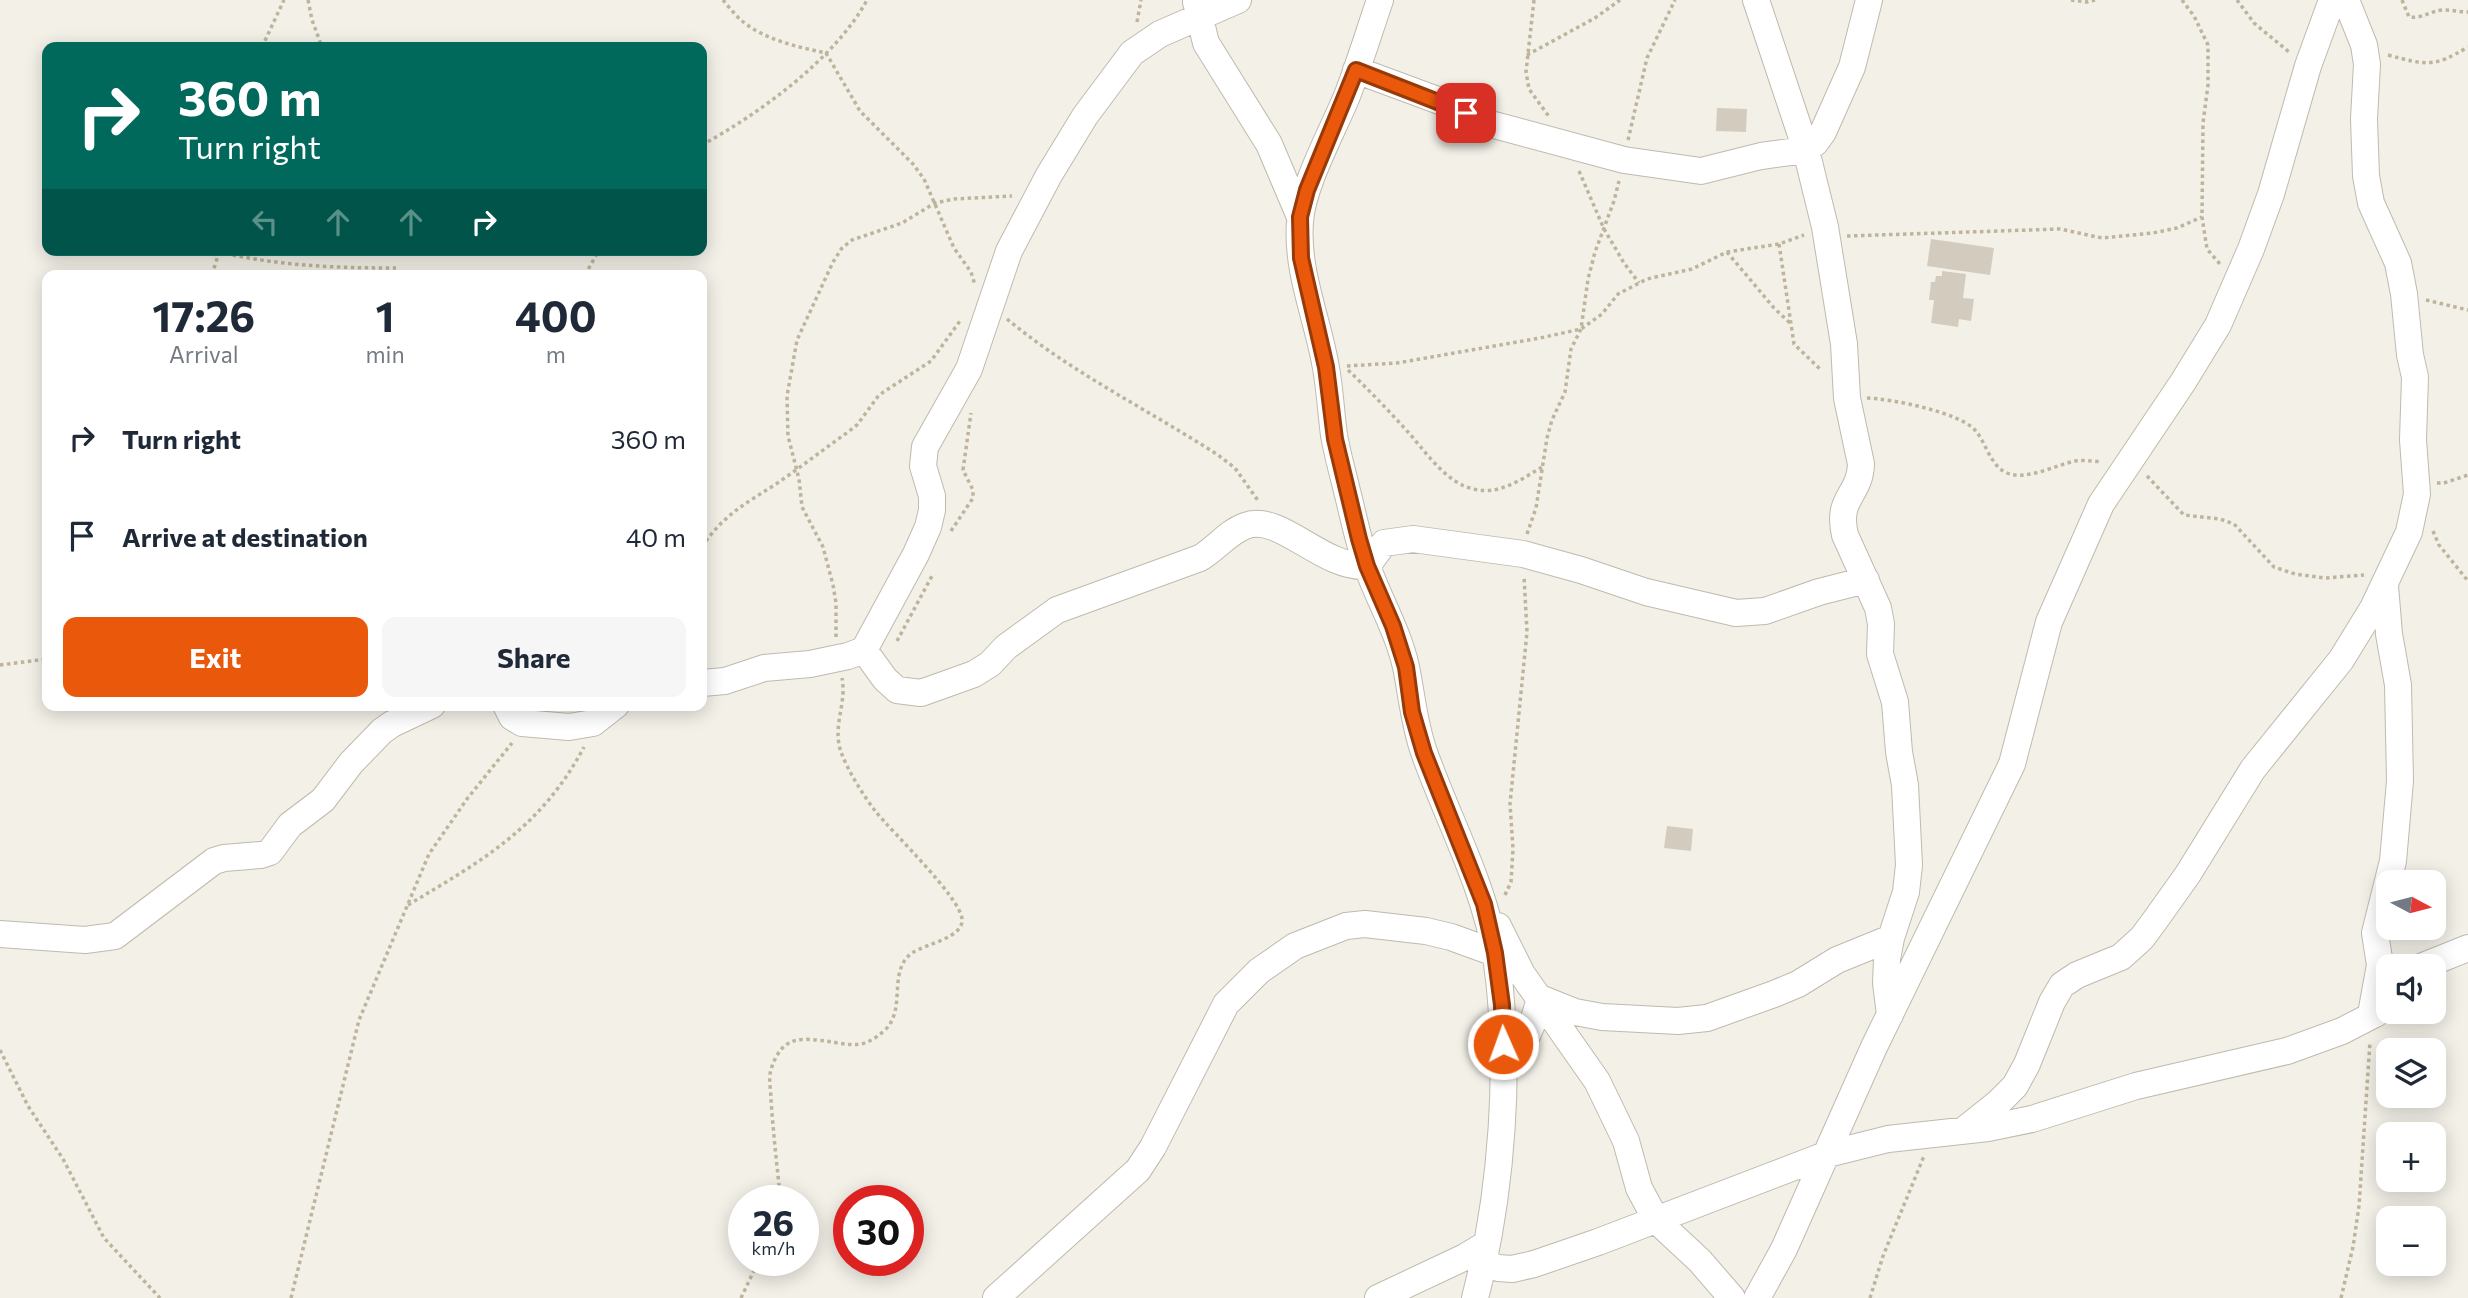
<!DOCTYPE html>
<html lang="en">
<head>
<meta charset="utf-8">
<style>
	:root { --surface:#fff; --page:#f6f6f7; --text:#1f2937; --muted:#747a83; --accent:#ea580c }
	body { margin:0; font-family:Commissioner,sans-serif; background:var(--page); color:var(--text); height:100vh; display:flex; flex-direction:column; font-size:26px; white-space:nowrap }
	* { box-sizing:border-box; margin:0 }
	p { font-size:23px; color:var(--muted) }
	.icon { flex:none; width:38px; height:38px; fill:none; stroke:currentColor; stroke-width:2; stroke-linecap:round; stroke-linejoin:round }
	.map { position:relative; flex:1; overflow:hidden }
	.side { position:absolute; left:42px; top:270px; width:665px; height:441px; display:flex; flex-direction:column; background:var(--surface); border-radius:14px; box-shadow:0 4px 18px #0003 }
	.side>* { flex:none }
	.top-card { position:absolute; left:42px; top:42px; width:665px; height:214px; border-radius:14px; box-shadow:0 4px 18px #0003; background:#00695c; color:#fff; overflow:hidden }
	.needle { width:46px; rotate:97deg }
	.tools { position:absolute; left:2376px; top:870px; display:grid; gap:14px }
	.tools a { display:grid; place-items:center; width:70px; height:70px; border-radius:14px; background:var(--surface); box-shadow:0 4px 18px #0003; font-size:35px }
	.speed { position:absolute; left:728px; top:1185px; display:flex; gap:14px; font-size:35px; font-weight:700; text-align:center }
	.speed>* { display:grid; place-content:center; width:91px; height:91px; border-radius:50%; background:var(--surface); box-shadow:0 4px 18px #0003; line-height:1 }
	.speed small { font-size:18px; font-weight:400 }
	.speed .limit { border:10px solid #d22; background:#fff; color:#111 }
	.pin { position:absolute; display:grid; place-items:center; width:60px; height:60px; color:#fff; margin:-30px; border-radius:14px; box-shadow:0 4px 10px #0006 }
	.me { position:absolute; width:77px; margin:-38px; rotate:358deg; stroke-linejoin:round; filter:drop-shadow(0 0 5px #0008) }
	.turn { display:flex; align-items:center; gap:24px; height:147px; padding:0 21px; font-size:32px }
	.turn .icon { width:91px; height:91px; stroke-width:2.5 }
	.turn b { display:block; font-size:49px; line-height:60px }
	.lanes { display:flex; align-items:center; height:66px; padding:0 21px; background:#0003; justify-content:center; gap:35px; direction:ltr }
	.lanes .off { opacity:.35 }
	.eta { display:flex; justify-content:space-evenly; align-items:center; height:119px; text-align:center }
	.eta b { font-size:42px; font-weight:700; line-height:49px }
	.button { display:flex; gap:14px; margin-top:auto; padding:14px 21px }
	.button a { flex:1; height:80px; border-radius:14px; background:var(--accent); color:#fff; font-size:28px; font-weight:700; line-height:80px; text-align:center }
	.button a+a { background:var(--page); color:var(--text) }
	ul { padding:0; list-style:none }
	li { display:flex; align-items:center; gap:21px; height:98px; padding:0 21px }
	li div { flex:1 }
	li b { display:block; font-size:26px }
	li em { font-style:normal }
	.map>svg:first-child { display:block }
	.building { fill:#d3ccbe }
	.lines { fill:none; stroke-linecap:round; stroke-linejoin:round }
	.minor-casing { stroke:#c0baae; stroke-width:28 }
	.path { stroke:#beb49d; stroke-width:3.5; stroke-dasharray:3.5 3.5; stroke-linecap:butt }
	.minor { stroke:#fff; stroke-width:26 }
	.route-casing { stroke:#983908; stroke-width:18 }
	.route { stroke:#ea580c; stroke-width:12 }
</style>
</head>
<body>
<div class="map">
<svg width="2468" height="1298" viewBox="0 0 2468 1298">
	<rect width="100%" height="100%" fill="#f2f0e7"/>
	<path class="building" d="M1717 108 1747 109 1746 132 1716 131Z
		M1931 239 1994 248 1990 275 1927 266Z
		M1942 271 1966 274 1963 298 1974 299 1971 321 1959 319 1958 327 1931 323 1934 300H1929L1931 282H1935L1936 276H1942Z
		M1667 826 1693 829 1691 851 1664 848Z"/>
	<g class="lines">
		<g class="minor-casing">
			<path id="minor" d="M1380 0C1369 32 1359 65 1347 96 1333 130 1302 186 1300 222 1296 271 1318 320 1326 368 1330 390 1331 413 1334 435 1337 453 1342 470 1346 487 1353 514 1358 541 1367 566 1379 600 1398 631 1406 667 1412 696 1414 724 1424 752 1448 820 1484 884 1496 956 1512 1064 1502 1193 1475 1298
				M1756 0 1806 150 1825 227 1844 344 1847 398 1861 464C1860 496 1836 497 1845 535L1878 608 1881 624 1880 654 1895 702 1899 752 1905 785 1909 865 1906 892 1891 938 1887 959 1886 983 1890 1015
				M1196 2 1206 43 1269 144 1300 217
				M1356 70 1448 104 1483 122 1624 160 1701 171 1761 156 1806 150 1815 143 1823 132 1852 67 1869 0
				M864 650 885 679 897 690 921 693 974 674 990 664 1006 647 1057 610 1200 558C1216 549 1228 532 1245 526 1280 512 1322 569 1367 566L1384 543 1413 539 1523 554 1581 570 1646 592 1736 613 1765 611 1819 592 1866 580
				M702 683 725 681 764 668 810 664 848 656 864 650 916 554 928 527 932 510V496L923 466 925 447 969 369 1009 251 1049 175 1085 116 1132 53 1160 34 1238 0
				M506 705 512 717 522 723 569 727 593 723 616 705
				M1498 926 1522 974 1597 1081 1626 1141 1639 1188 1656 1220 1700 1261 1732 1298
				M0 934 85 940 115 936 214 861 224 858 261 855 270 852 290 825 323 800 351 763 382 731 392 724 432 705
				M2423 966 2468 948
				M2371 1014 2380 965 2375 933 2393 861 2400 781 2398 685 2389 634 2385 586
				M1504 1064C1527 1042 1532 1028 1540 998L1575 1012 1602 1017 1678 1021 1707 1018 1774 994 1798 984 1837 960 1891 938
				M1964 1130 1998 1103 2015 1086 2027 1064 2052 1002 2062 985 2077 975 2121 957 2142 938 2156 919 2188 874 2253 769 2341 660 2373 608 2409 532 2417 494 2413 440 2415 377 2410 355 2404 294 2398 263 2371 203 2366 176 2364 119 2367 64 2364 45 2346 0
				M1483 1262 1498 1268 1512 1269 1534 1264 1598 1242 1828 1154 1888 1139 1988 1128 2032 1119 2136 1086 2287 1051 2342 1031 2371 1016 2377 1013 2383 1000 2389 995
				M996 1298 1138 1170 1153 1147 1226 1004 1259 971 1295 946 1346 926 1365 924 1426 931 1451 937 1495 953
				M1378 1298 1465 1257 1485 1245
				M1757 1298 1784 1249 1874 1047 2012 764 2049 622 2101 504 2183 382 2218 325 2251 249 2271 194 2308 66 2332 0"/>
		</g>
		<path class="path" d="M308 0 312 20 322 47
			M723 0C729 7 735 15 742 21 765 40 798 47 826 53L860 111 913 164 924 179 954 248 971 272 975 285
			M1534 0 1526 72 1529 89 1550 118
			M2071 0 2087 2 2095 0
			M2182 0 2194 16 2208 45V85L2203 123 2202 217 2207 249 2220 264
			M2237 0 2254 23 2289 52
			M2402 0 2409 17C2423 19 2431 10 2444 10 2452 10 2460 12 2468 12
			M1137 22 1141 0
			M262 47 284 0
			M1527 55 1595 18 1620 0
			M2388 55C2426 65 2433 68 2468 47
			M1628 140 1647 58 1675 0
			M702 145C760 113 835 59 867 0
			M1579 171 1604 229 1624 263 1639 283
			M1847 236 2060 229 2102 238 2153 233 2177 228 2202 217
			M1779 244 1794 344 1822 371
			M219 252C280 266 335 268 396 268
			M1727 252 1774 308 1790 323
			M212 275 219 252
			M585 275 599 250
			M2426 300 2468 310
			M1007 319C1072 373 1147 409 1218 455L1235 468 1259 502
			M1347 366 1397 363 1540 338 1581 329 1602 314 1618 294 1647 279 1692 269 1727 252 1779 244 1804 235
			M1348 370C1369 390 1389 411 1408 432 1424 450 1440 474 1462 485 1470 489 1483 492 1493 490 1511 487 1527 476 1542 467
			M1867 398C1892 399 1958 412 1975 430 1986 442 1990 466 2007 473 2026 481 2056 465 2075 461 2084 460 2093 461 2102 462
			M2147 476 2184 515 2220 519 2234 524 2274 567 2295 574 2325 578 2364 575
			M2437 483H2444L2468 475
			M951 531 973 498V490L963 470 971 413
			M2433 531 2439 545 2468 581
			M1527 534 1536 508 1547 438 1552 420 1565 392 1571 349 1581 329 1588 279 1595 252 1614 201 1619 181
			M702 547C723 515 745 504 776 484 801 467 824 449 848 432L857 425 879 395 931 361 960 321
			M836 637V603L833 585 823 547 802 507 799 479 788 436 787 396 797 340 833 262 842 248 852 240 902 223 935 203 954 199 1012 196
			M897 641 933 574
			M0 665 47 659
			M1505 895 1511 882 1513 849 1510 804 1527 632 1524 576
			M408 905C483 860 541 828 584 747
			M0 1050 28 1106 63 1159 104 1238 160 1298
			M776 1200 779 1185C776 1157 773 1129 771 1100 771 1092 769 1082 770 1074 772 1063 779 1048 789 1043 799 1037 815 1040 826 1041 852 1045 863 1050 885 1030 907 1009 887 971 912 953 925 944 964 938 962 919 960 897 893 833 876 812 863 795 848 771 841 752 832 726 847 704 842 678
			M291 1298 359 1020 429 854 467 799 512 743
			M741 1298 759 1260
			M1870 1298 1883 1256 1924 1156
			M2341 1298 2353 1247 2359 1206 2370 1042"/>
		<use href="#minor" class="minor"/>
	</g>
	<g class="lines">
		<g class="route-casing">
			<path id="route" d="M1466 113 1356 70 1307 190 1300 217 1301 258 1326 367 1335 439 1359 539 1367 566 1393 626 1406 667 1412 712 1424 753 1484 904 1495 953 1502 1005 1503 1044"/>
		</g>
		<use href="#route" class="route"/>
	</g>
</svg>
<div class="tools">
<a><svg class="needle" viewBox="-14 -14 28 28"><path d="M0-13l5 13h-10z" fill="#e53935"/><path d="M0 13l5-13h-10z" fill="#747a83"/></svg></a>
<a><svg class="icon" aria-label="sound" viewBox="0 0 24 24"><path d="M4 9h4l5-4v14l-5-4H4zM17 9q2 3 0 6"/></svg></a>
<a><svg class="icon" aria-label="layers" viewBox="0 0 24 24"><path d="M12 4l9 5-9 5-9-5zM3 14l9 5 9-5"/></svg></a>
<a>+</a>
<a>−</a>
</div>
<div class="speed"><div>26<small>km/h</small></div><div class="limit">30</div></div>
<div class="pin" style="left:1466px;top:113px;background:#d93025"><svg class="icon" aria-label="arrive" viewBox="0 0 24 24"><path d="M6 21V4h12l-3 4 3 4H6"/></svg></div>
<svg class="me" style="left:1503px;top:1044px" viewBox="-20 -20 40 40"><circle r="17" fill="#ea580c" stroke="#fff" stroke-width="3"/><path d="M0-11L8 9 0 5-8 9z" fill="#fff"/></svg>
<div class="top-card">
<div class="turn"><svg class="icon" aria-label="right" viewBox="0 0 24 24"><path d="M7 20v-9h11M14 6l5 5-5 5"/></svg><div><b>360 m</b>Turn right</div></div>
<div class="lanes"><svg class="icon off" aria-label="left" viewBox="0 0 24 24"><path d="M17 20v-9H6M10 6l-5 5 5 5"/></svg><svg class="icon off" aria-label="ahead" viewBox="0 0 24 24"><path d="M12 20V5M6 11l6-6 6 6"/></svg><svg class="icon off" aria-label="ahead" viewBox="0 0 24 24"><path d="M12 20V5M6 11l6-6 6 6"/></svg><svg class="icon" aria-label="right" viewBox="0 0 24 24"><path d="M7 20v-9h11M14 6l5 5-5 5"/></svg></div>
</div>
<section class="side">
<div class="eta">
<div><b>17:26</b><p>Arrival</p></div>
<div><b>1</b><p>min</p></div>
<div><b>400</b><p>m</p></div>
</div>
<ul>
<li><svg class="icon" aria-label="right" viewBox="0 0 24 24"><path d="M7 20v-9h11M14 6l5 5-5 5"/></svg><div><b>Turn right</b></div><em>360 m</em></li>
<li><svg class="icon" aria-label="arrive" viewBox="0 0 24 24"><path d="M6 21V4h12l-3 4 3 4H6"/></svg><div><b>Arrive at destination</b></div><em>40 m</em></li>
</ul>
<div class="button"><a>Exit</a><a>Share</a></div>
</section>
</div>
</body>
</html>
